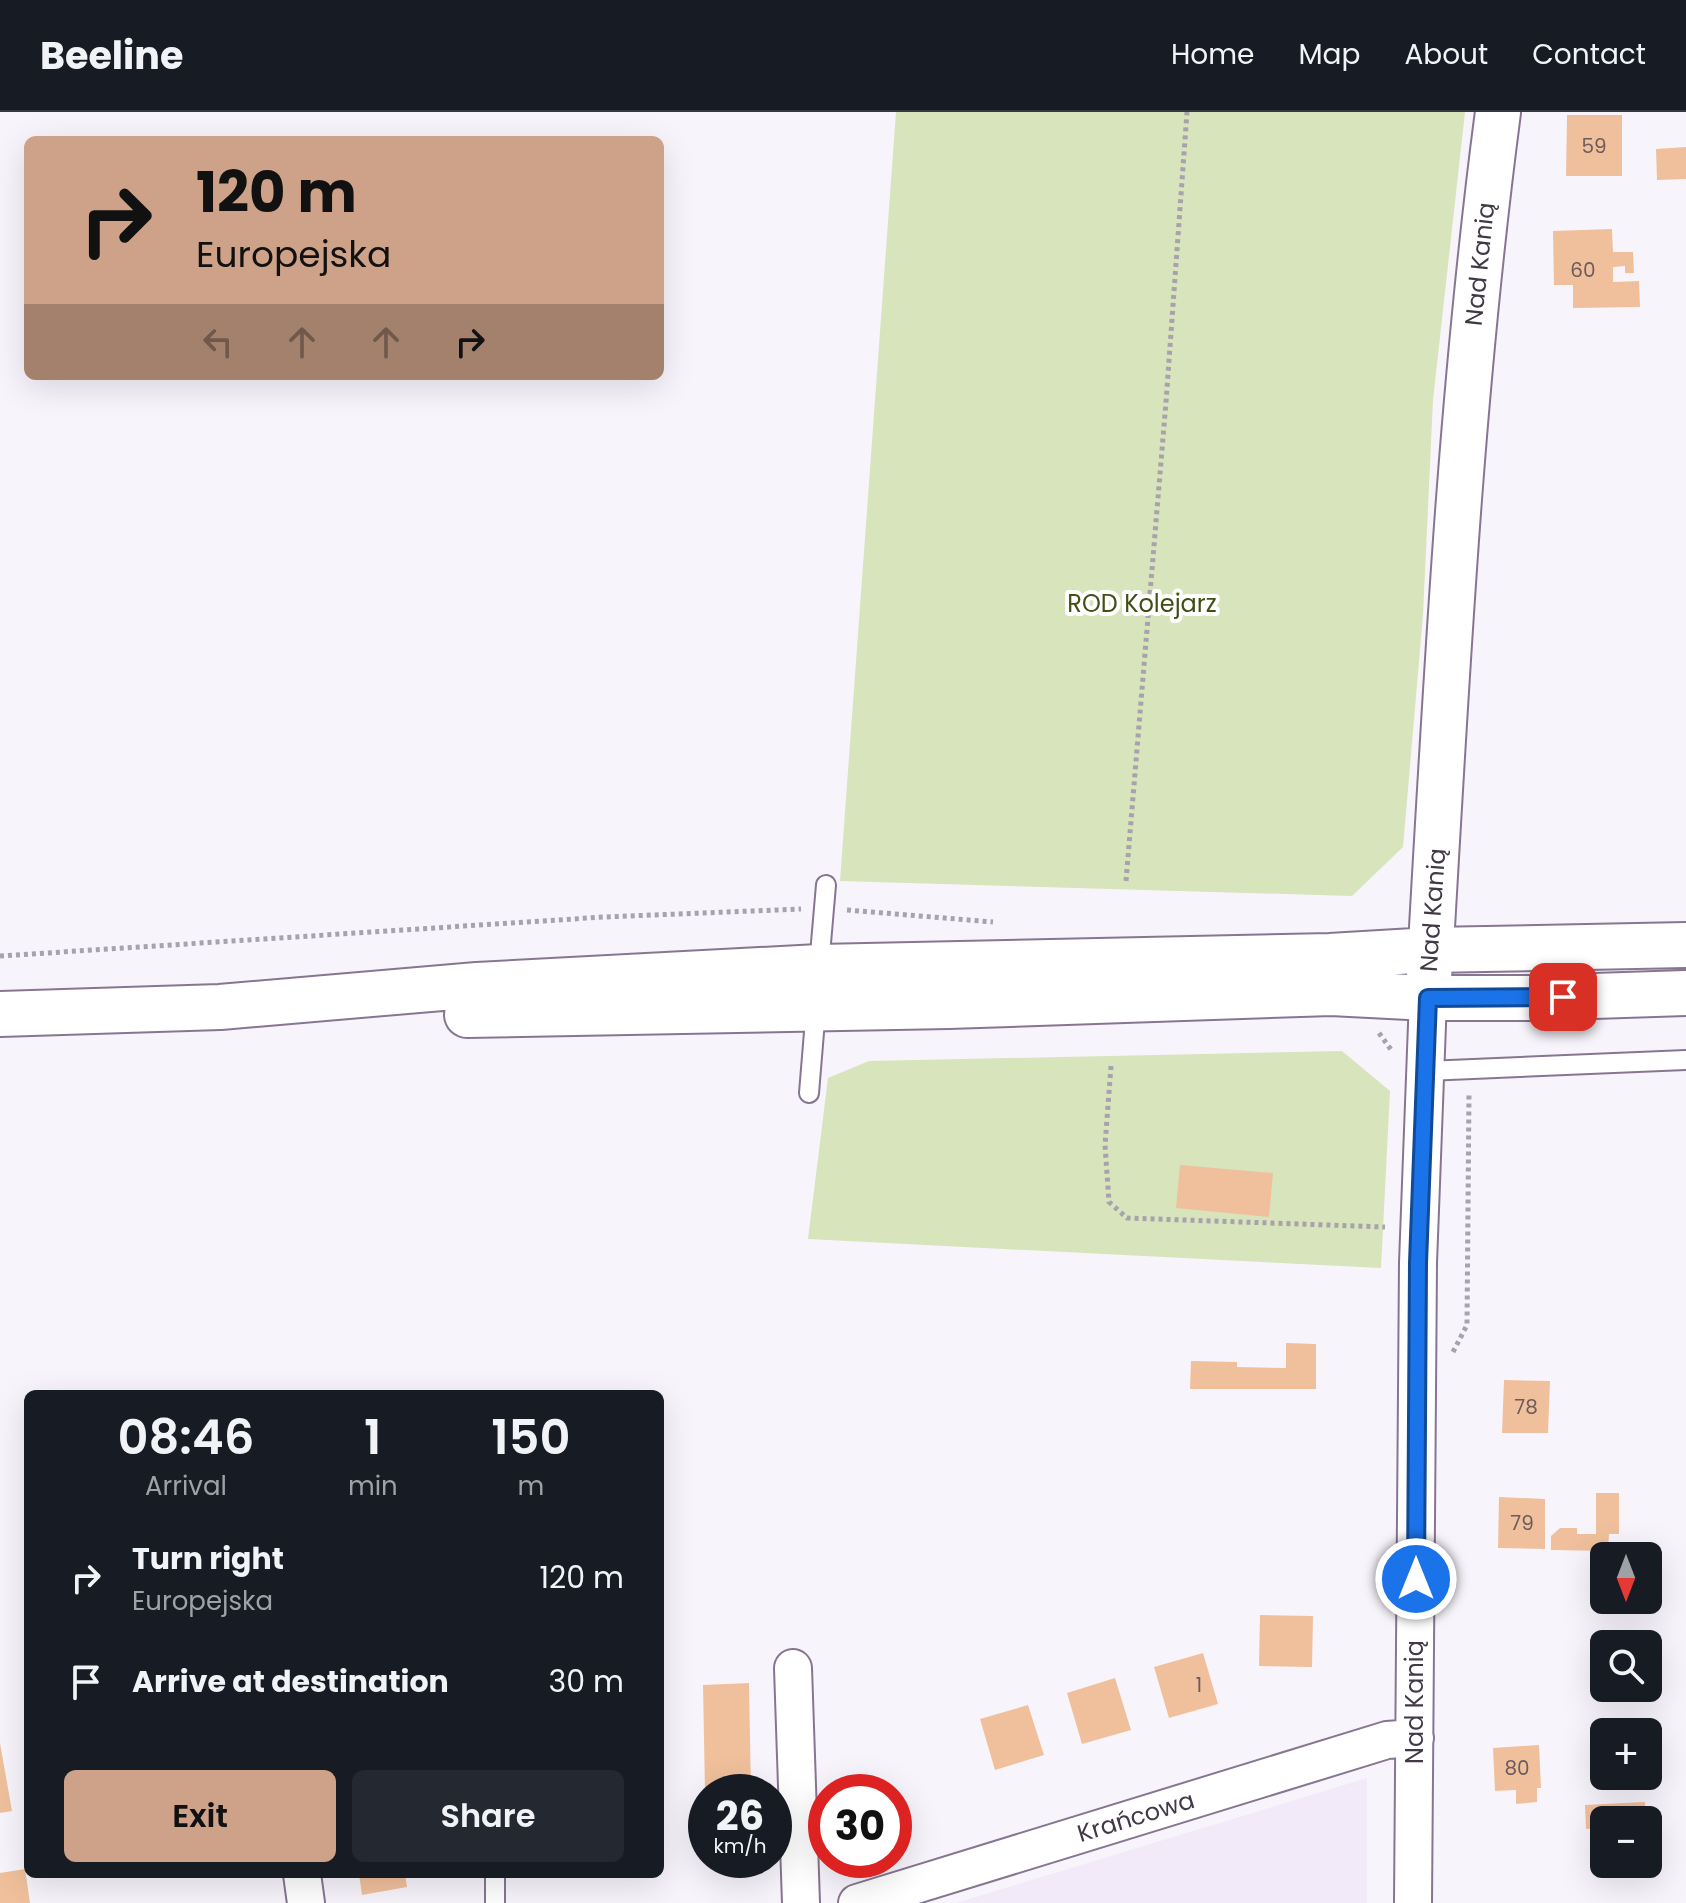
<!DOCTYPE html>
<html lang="en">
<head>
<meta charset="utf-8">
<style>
	:root { --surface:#171b24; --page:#242831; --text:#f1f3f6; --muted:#9ea1a6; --line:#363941; --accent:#cda288 }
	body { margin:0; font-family:Poppins,sans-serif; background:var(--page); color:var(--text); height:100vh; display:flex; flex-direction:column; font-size:30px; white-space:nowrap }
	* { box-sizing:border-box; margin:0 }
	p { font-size:26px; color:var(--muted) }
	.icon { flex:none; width:44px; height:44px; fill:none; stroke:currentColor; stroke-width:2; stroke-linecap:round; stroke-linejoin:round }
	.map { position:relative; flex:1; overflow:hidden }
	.panel { position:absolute; left:24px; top:1278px; width:640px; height:488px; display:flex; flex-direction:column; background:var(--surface); border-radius:12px; box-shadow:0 8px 32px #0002 }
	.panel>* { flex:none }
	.banner { position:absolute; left:24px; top:24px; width:640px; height:244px; border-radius:12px; box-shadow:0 8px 32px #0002; background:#cda288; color:#111; overflow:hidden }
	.needle { width:52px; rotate:180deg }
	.tools { position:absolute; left:1590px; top:1430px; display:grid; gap:16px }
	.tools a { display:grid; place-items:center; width:72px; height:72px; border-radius:12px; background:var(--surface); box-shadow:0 8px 32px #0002; font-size:40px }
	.speed { position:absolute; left:688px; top:1662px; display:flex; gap:16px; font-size:40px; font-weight:700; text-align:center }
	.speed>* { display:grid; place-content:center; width:104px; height:104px; border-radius:50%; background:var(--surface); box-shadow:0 8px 32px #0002; line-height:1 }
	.speed small { font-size:20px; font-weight:400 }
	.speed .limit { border:12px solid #d22; background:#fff; color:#111 }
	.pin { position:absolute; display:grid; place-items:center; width:68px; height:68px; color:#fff; margin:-34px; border-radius:16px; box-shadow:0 4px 12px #0006 }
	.me { position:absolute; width:88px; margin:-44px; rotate:0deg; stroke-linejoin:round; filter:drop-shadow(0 0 6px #0008) }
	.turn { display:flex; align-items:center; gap:28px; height:168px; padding:0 40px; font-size:36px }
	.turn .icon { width:104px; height:104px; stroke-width:2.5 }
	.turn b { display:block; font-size:56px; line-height:68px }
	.lanes { display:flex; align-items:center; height:76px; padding:0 40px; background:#0003; justify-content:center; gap:40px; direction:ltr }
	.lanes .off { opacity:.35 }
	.eta { display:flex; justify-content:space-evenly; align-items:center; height:136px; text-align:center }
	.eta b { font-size:48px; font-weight:600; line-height:56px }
	.cta { display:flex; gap:16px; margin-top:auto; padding:16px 40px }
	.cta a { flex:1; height:92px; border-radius:12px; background:var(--accent); color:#111; font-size:32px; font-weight:600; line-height:92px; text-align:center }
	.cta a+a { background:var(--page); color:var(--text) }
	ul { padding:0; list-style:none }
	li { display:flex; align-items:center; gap:24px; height:104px; padding:0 40px }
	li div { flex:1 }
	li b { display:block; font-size:30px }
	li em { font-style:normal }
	header { display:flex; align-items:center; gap:48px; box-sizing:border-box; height:112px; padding:0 40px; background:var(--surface); border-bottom:2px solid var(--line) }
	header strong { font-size:38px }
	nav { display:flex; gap:44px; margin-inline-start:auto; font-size:28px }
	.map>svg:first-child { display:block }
	.built { fill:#f3eaf9 }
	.green { fill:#d8e4bc }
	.building { fill:#f0c09c }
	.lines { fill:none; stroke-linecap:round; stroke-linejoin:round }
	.service-casing { stroke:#877692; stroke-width:22 }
	.minor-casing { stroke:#877692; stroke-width:40 }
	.tertiary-casing { stroke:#877692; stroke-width:48 }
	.path { stroke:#a7a2ab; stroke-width:5; stroke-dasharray:4 4; stroke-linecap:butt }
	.service { stroke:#fff; stroke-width:18 }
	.minor { stroke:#fff; stroke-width:36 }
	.tertiary { stroke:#fff; stroke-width:44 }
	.route-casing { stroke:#114b97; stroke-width:20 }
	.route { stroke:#1a73e8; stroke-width:14 }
	.labels { text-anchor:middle; stroke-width:8; stroke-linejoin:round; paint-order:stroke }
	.number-label { font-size:20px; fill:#6d5b5c }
	.street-label { font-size:24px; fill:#413946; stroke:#fff }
	.park-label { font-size:24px; fill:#424e14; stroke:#fff }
</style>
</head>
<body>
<header>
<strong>Beeline</strong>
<nav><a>Home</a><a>Map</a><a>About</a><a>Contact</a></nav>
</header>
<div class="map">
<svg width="1686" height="1791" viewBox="0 0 1686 1791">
	<rect width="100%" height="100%" fill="#f8f4fb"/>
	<path class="built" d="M1367 1666V1791H956Z"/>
	<path class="green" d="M896 0H1465L1433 288 1423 503 1403 735 1352 784 840 769Z
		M1342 939 1390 979 1381 1156 808 1127 828 966 869 949Z"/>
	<path class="building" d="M1567 3H1622V64H1566Z
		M1686 35V67L1657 68 1656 37Z
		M1612 117 1613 140H1633L1634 161H1625V154L1613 155V170L1639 169 1640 195 1573 196V173H1554L1553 119Z
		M1180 1053 1273 1061 1269 1105 1176 1096Z
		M1286 1231 1316 1232V1277H1190L1191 1249 1237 1250V1255L1286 1256Z
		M1504 1268 1550 1269 1548 1321H1502Z
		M1596 1381H1619V1422H1609L1608 1439 1551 1438V1424L1560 1416H1577V1422H1596Z
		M1499 1385 1545 1387V1437L1498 1436Z
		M1260 1503 1313 1504 1312 1555 1259 1554Z
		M1203 1541 1218 1592 1169 1606 1154 1555Z
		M1115 1566 1131 1618 1082 1632 1067 1581Z
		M749 1571 751 1680H705L703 1573Z
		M1028 1593 1044 1643 995 1658 980 1607Z
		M0 1631 12 1699 0 1701Z
		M1539 1633 1541 1676H1537V1690L1516 1692V1678L1495 1679 1493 1636Z
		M1645 1690 1646 1708H1604V1716L1586 1717 1585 1693Z
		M25 1757 30 1791H0V1761Z
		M359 1762H405L407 1775 362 1783Z"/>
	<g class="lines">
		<g class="service-casing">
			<path id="service" d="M819 854 826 773
				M1426 959 1686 948
				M809 981 816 896
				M495 1762V1791"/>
		</g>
		<g class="minor-casing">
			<path id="minor" d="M793 1556 801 1791
				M302 1762 306 1791
				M857 1791 1387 1628 1415 1626
				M1413 1791 1418 1151 1428 886"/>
		</g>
		<g class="tertiary-casing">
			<path id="tertiary" d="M1429 867C1446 577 1460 288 1498 0
				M0 902 220 895 477 873 819 855 1330 844 1431 838 1686 833
				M467 903 949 894 1331 881 1428 886H1533L1686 881"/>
		</g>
		<path class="path" d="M1126 769 1166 290 1187 0
			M847 798 993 810
			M0 844 604 805 801 797
			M1379 921 1392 939
			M1111 954 1105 1033 1109 1090 1127 1106 1385 1115
			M1453 1240 1467 1213 1469 981"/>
		<use href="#service" class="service"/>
		<use href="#minor" class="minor"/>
		<use href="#tertiary" class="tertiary"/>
	</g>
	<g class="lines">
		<g class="route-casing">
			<path id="route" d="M1416 1467 1418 1151 1428 886 1563 885"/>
		</g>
		<use href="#route" class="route"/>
	</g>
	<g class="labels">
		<g class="number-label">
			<text x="1594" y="41">59</text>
			<text x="1583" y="165">60</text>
			<text x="1526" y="1302">78</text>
			<text x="1522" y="1418">79</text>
			<text x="1199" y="1580">1</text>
			<text x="1517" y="1663">80</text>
		</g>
		<g class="street-label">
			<text transform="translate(1480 152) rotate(-84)" y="8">Nad Kanią</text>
			<text transform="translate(1433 798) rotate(-86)" y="8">Nad Kanią</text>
			<text transform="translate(1415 1590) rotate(-90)" y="8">Nad Kanią</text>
			<text transform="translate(1136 1705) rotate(-17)" y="8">Krańcowa</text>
		</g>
		<g class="park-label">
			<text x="1142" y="500">ROD Kolejarz</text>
		</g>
	</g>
</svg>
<div class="tools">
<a><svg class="needle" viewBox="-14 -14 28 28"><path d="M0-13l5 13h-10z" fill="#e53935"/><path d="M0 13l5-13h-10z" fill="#9ea1a6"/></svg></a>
<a><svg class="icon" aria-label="search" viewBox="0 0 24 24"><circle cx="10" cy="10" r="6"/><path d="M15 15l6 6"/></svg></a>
<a>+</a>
<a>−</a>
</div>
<div class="speed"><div>26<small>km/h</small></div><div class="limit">30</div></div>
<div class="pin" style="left:1563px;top:885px;background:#d93025"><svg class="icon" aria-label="arrive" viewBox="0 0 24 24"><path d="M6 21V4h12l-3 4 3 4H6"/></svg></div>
<svg class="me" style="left:1416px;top:1467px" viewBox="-20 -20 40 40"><circle r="17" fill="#1a73e8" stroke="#fff" stroke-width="3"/><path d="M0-11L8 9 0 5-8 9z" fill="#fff"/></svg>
<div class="banner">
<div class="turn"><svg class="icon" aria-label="right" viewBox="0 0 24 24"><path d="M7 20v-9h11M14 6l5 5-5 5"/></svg><div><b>120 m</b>Europejska</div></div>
<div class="lanes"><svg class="icon off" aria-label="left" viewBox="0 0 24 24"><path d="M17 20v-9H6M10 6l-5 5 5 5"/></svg><svg class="icon off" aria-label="ahead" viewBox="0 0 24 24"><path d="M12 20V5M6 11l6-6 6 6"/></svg><svg class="icon off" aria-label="ahead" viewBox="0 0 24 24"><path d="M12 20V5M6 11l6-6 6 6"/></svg><svg class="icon" aria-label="right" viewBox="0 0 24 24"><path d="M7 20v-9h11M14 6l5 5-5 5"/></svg></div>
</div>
<section class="panel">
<div class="eta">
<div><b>08:46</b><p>Arrival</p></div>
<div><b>1</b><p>min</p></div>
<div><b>150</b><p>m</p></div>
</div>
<ul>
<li><svg class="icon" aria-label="right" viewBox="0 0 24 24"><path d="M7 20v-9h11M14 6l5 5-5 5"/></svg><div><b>Turn right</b><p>Europejska</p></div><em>120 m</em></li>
<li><svg class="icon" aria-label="arrive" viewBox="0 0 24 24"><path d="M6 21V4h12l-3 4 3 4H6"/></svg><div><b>Arrive at destination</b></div><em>30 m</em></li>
</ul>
<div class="cta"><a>Exit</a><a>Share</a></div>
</section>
</div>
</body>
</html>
